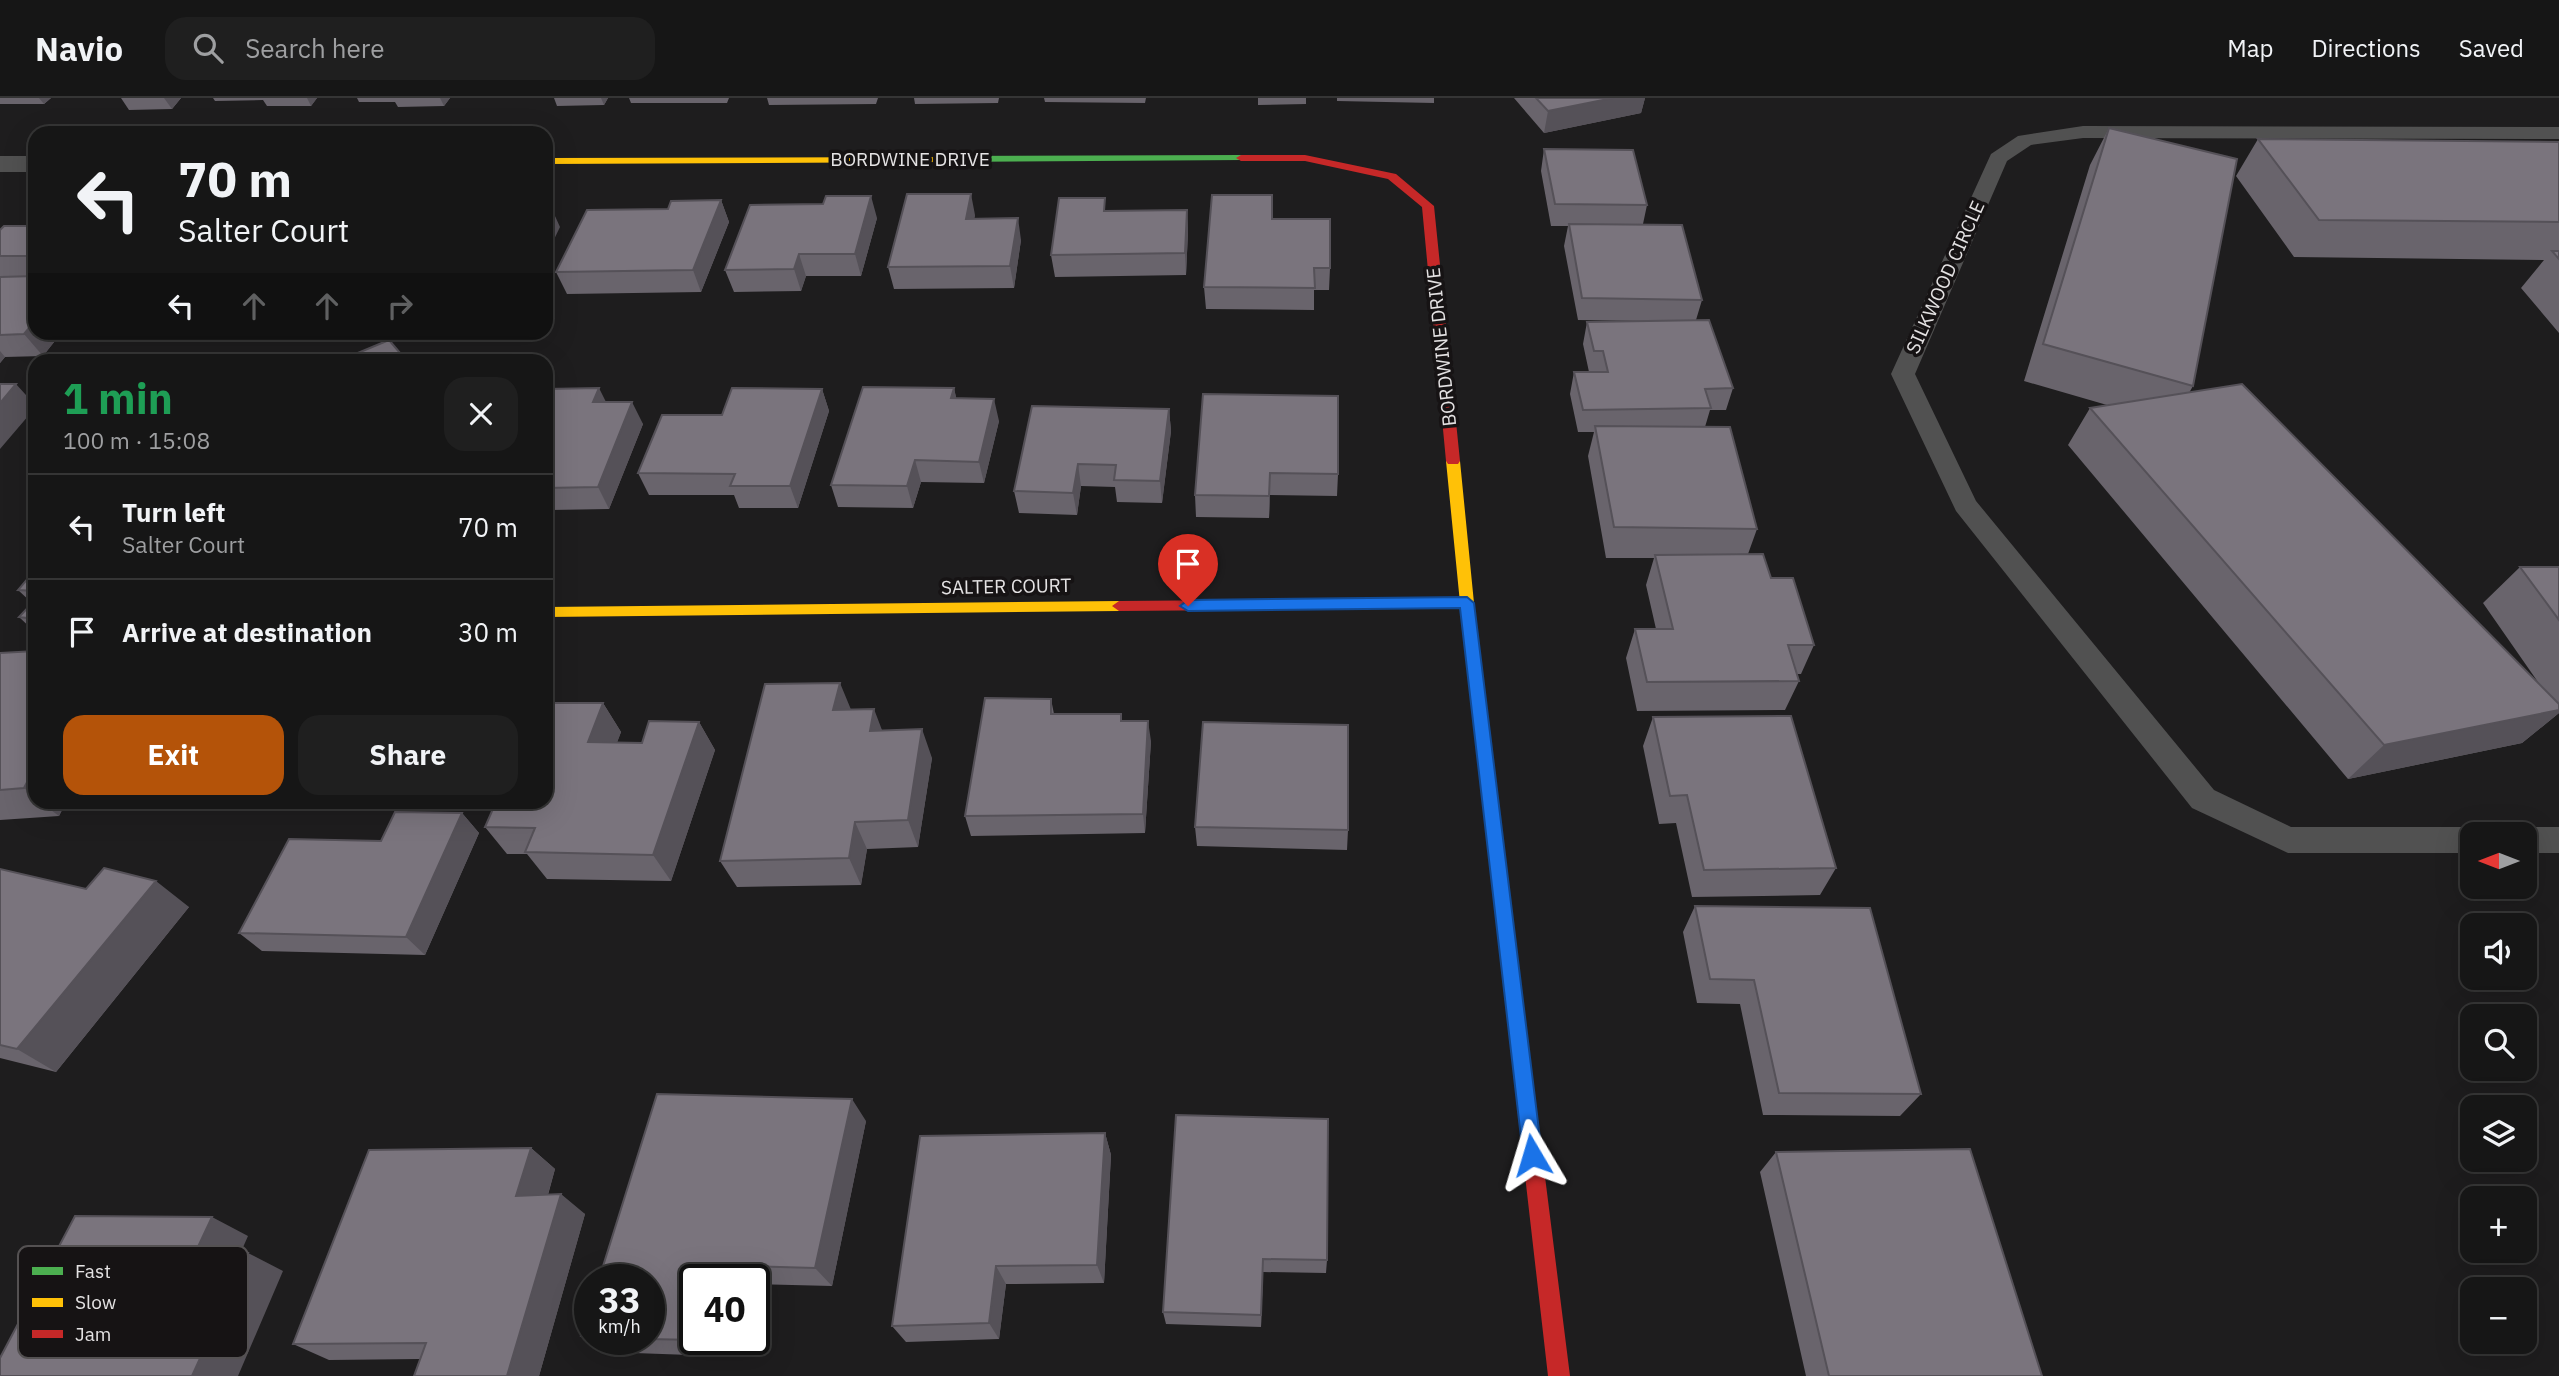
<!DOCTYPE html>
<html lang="en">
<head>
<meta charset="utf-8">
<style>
	:root { --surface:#161616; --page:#1f1f1f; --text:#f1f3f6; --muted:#9e9fa1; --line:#353535; --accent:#b45309 }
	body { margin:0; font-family:"IBM Plex Sans",sans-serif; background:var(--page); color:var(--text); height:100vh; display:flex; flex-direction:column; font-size:26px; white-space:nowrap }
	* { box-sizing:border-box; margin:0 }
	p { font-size:23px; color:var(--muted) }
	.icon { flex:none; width:38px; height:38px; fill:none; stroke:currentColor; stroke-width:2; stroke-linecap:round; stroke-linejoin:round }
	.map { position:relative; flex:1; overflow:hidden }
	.sheet { position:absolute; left:28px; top:256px; width:525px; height:455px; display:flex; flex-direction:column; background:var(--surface); border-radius:21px; box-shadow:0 7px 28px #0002,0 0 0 2px var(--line) }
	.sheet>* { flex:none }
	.top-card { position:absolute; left:28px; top:28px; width:525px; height:214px; border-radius:21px; box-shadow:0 7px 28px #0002,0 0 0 2px var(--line); background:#161616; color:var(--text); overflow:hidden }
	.needle { width:46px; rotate:270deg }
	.controls { position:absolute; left:2460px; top:724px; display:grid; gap:14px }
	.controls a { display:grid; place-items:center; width:77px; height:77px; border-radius:14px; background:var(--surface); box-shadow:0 7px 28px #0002,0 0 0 2px var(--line); font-size:35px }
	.speed { position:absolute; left:574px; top:1166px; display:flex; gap:14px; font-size:35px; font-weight:700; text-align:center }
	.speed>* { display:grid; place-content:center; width:91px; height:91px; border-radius:50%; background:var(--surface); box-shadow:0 7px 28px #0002,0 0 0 2px var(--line); line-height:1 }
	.speed small { font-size:18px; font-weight:400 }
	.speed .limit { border:4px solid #111; border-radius:10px; background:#fff; color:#111 }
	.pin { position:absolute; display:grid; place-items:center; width:60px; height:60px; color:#fff; margin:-72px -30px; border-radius:50% 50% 50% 0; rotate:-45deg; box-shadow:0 0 7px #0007 }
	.pin .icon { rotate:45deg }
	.me { position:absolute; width:77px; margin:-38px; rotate:353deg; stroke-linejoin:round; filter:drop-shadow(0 0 5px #0008) }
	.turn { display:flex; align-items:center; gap:24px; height:147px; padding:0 35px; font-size:32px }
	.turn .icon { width:91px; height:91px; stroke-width:2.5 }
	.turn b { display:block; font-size:49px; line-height:60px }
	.lanes { display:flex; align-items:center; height:66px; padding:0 35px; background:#0003; justify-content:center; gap:35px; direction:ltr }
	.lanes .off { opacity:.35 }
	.round { display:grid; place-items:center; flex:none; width:74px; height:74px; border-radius:21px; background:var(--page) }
	.head { display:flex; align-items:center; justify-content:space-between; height:119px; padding:0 35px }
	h1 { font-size:42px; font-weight:700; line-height:52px; color:#1e9e55 }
	.action { display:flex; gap:14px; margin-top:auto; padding:14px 35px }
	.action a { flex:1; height:80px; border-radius:21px; background:var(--accent); color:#fff; font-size:28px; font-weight:700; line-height:80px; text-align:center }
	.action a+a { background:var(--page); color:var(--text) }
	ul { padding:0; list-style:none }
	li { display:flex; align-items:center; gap:21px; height:105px; padding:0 35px; border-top:2px solid var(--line) }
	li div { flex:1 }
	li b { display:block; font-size:26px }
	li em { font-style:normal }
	header { display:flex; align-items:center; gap:42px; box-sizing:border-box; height:98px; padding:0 35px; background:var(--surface); border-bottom:2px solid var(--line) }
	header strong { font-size:33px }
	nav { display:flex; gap:38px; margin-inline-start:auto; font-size:24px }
	.search { width:490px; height:63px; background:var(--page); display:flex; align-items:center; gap:18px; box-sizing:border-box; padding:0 24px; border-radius:21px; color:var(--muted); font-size:26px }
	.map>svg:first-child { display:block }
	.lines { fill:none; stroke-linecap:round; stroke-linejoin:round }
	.lane { fill:#515151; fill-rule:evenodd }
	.street { fill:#515151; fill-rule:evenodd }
	.fast { fill:#4caf50; fill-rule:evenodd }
	.slow { fill:#ffc107; fill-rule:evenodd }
	.jam { fill:#c62828; fill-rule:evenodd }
	.wall { fill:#69646c }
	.shaded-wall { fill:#555158 }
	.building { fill:#7a747d; stroke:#555158; stroke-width:2 }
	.route { fill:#1a73e8; stroke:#114b97; stroke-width:2 }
	.labels { text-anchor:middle; stroke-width:7; stroke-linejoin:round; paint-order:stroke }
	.street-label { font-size:19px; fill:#e4e2e3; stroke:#161314 }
	.key { fill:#161314; stroke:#545152; stroke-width:2 }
	.key-label { font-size:19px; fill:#e4e2e3 }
</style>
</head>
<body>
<header>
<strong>Navio</strong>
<div class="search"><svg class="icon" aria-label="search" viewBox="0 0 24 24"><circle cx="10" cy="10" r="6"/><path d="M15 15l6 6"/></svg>Search here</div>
<nav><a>Map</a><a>Directions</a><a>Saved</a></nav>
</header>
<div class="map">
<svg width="2559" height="1278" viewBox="0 0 2559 1278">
	<rect width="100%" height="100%" fill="#1e1d1e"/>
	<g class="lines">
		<path class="lane" d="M2083 28 2559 29V41L2083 40 2031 47 2007 63 1915 276 1976 403 2214 692 2291 729H2473L2484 733 2486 737H2473V755H2288L2192 710 1956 413 1891 276 1991 56 2018 38Z
			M2525 729H2559V755H2525V737H2512L2514 733Z"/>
		<path class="street" d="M0 58H35V74H0Z"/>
		<path class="fast" d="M1241 57 1246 60 1245 62 943 64 938 61 943 58Z"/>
		<path class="slow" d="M947 59V63L943 64 546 66V60Z
			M1453 358 1460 363 1474 505 1523 903 1520 909 1514 911 1508 909 1505 903 1460 505 1446 363Z
			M1119 503 1126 508 1119 513 546 519V509Z"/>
		<path class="jam" d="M1305 57 1396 76 1434 108 1460 363 1458 366H1448L1446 363 1422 109 1388 81 1305 63H1241L1236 60 1241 57Z
			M1467 500 1474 505 1467 510 1119 513 1112 508 1119 503Z
			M1514 895 1520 897 1523 903 1570 1278H1548L1505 903 1508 897Z"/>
	</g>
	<path class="wall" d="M0 0H51L44 6H0Z
		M121 0H181L172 11 129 12Z
		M213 0H317L311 8H267L263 2 215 3Z
		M357 0H450L444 8 398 9 395 4H359Z
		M554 0H608L604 7 557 8Z
		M629 0H729L727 5H631Z
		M767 0H878L876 6 769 7Z
		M914 0H999L998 5 915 6Z
		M1044 0H1146L1145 5 1045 4Z
		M1258 0H1306V6L1258 7Z
		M1337 0H1434V5L1337 3Z
		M1514 0H1645L1641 15 1544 35Z
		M2109 30 2193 288 2189 295 2540 587 2483 505 2520 469H2559V615L2522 645 2348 681 2068 347 2090 310 2107 307 2024 283 2090 67Z
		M2258 41 2559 44V235L2521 190 2544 162 2294 159 2236 78Z
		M1544 51 1647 107 1643 126 1702 202 1696 222 1733 290 1726 312H1710L1705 329 1757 431 1748 456 1771 480 1814 547 1801 576H1797L1799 583 1785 612 1637 613 1626 560 1635 531H1656L1646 487 1654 460H1606L1588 358 1594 334H1578L1570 296 1574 274H1589L1583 246 1587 224 1646 223 1578 222 1564 148 1568 128H1551L1541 73Z
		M721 102 729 124 701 194 567 196 556 174 668 111Z
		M1187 112 1188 134 1186 177 1055 179 1051 157 1107 113Z
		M975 117 974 121 1021 142 1014 190 894 191 888 169Z
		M877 120 861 178H806L801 193 734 194 725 172Z
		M1272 121 1330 170 1329 192H1314V212L1206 211 1204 189Z
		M35 123V234H62L43 258 5 259 0 265V132L31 128Z
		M954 290 956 300 999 323 984 385 921 384 913 410 838 409 831 387Z
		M546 291 606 304 643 326 609 411 551 412 546 404Z
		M822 291 829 313 798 410H739L734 397H649L638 375 722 317Z
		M1203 296 1338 376 1337 398 1270 397 1269 420 1196 419 1195 397Z
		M1169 311 1171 333 1162 405 1117 404 1115 389 1081 388 1077 417 1019 415 1014 393Z
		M35 472V534L19 519 32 505 18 492Z
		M35 553V704H66L59 718 0 722V555Z
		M1051 601 1054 616H1121L1122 623 1151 643 1145 735 971 738 965 718Z
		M603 605 621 634 617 644 642 645 699 624 715 652 671 783 547 781 527 756H507L485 729Z
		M851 611 882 632 932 660 918 749 867 751 861 787 737 789 720 763Z
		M1653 619 1836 770 1820 797 1692 799 1676 725 1659 726 1643 648Z
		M462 715 479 735 425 857 262 853 239 835 381 743Z
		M1195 729 1348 732 1347 752 1197 748Z
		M0 771 86 791 189 809 56 974 0 960Z
		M1695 808 1921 996 1900 1018 1763 1017 1740 906 1697 905 1683 834Z
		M1176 1017 1327 1162 1326 1175 1263 1174 1261 1229 1166 1226 1163 1214Z
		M866 1023 832 1188 754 1186V1181H695L718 1258 606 1254 581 1238 590 1210V1241H649V1181Z
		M1105 1035 1111 1057 1104 1185 1006 1186 999 1241 906 1244 892 1228Z
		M531 1050 555 1071 548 1097 585 1116 539 1278H414L420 1261 329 1262 293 1246Z
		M1776 1054 2042 1278H1806L1760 1074Z"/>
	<path class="shaded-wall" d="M39 0H51L44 6Z
		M164 0H181L172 11Z
		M307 0H317L311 8Z
		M440 0H450L444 8Z
		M601 0H608L604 7Z
		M1613 0H1645L1641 15 1544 35 1548 13Z
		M971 96 975 117 970 143 966 121Z
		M871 98 877 120 861 178 855 156Z
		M721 102 729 124 701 194 693 172Z
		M550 107 560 129 546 158V116Z
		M1187 112 1188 134 1186 177 1185 155Z
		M1018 120 1021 142 1014 190 1010 168Z
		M799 156 806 178 801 193 794 171Z
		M35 223V234H62L43 258 24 236Z
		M0 253 5 259 0 265Z
		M16 286 35 307V310L0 351V305Z
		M599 290 610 312 593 304Z
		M954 290 959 312 951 300Z
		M822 291 829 313 798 410 790 388Z
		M994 301 999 323 984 385 979 364Z
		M632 304 643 326 609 411 598 389Z
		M1169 311 1171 333 1162 405 1160 383Z
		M915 362 921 384 913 410 907 388Z
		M1078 366 1081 388 1077 417 1073 395Z
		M1270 375V397L1269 420V398Z
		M840 585 852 614 833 612Z
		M603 605 621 634 607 672 588 644Z
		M874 611 885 640 870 633Z
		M2559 612V615L2522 645 2348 681 2384 647Z
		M1148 623 1151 643 1145 735 1143 716Z
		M699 624 715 652 671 783 653 757Z
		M922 631 932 660 918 749 908 722Z
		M35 669V699L24 690Z
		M40 704H66L59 718Z
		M462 715 479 735 425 857 406 839Z
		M855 724 867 751 861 787 849 760Z
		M156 783 189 809 56 974 17 951Z
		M852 1001 866 1023 832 1188 815 1170Z
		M1105 1035 1111 1057 1104 1185 1097 1167Z
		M531 1050 555 1071 542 1117 516 1098Z
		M561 1096 585 1116 539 1278H507Z
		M212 1119 248 1138 233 1172 196 1153Z
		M248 1155 283 1173 238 1278H192Z
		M1263 1161V1174L1261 1229V1217Z
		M716 1167 731 1181H713Z
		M996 1168 1006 1186 999 1241 989 1225Z
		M697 1241H722L718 1258 697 1242Z"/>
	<path class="building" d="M1536 0H1613L1548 13Z
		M2109 30 2237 61 2193 288 2043 246Z
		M2258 41 2559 44V124L2319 122Z
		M1544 51 1633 52 1647 107 1555 106Z
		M907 96H971L966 121 1018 120 1010 168 888 169Z
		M1212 97H1272V121H1330V170H1314L1315 190 1204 189Z
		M826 98H871L855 156H799L794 171 725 172 750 107 823 106Z
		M1059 100H1105L1104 113 1187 112 1185 155 1051 157Z
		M721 102 693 172 556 174 587 112 668 111 671 103Z
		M546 107H550L546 116Z
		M35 123V158H0V132L4 128H31Z
		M1569 126 1682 127 1702 202 1582 200Z
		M2552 153H2559V161Z
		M35 178V193L31 198H35V223L24 236 0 237V179Z
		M1709 222 1733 290 1705 291 1711 310 1583 312 1574 274H1608L1603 253H1594L1587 224Z
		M389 242 406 262H341Z
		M0 286H16L0 305Z
		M2242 286 2559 606V612L2384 647 2090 310Z
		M863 289 954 290 951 300 994 301 979 364 915 362 907 388 831 387Z
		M599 290 593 304H632L598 389 546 390V372L550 363H546V291Z
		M732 290 822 291 790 388H730L735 376 638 375 662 317H722Z
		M1203 296 1338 298V376L1270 375 1269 398 1195 397Z
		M1032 308 1169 311 1160 383 1114 382 1116 367 1078 366 1073 395 1014 393Z
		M1595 328 1730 329 1757 431 1614 429Z
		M1763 456 1771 480H1793L1814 547H1788L1799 583 1647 584 1635 531H1673L1655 457Z
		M2520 469H2559V522Z
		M35 472V493L18 492Z
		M35 502V521L19 519Z
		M35 553V669L24 690 0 692V555Z
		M840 585 833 612 874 611 870 633 922 631 908 722 855 724 849 760 720 763 765 586Z
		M985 600 1051 601V616H1121V623H1148L1143 716 965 718Z
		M546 605H603L588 644 642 645 649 623 699 624 653 757 525 754 535 730 485 729 496 704H546Z
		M1791 618 1836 770 1704 772 1687 697 1670 698 1653 619Z
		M1203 624 1348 627V732L1195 729Z
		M395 714 462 715 406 839 239 835 289 741 381 743Z
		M104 770 156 783 17 951 0 947V771L86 791Z
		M1695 808 1870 810 1921 996 1779 995 1754 882 1710 881Z
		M657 996 852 1001 815 1170 716 1167 713 1181H695V1241H697V1242L647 1241H649V1181H599Z
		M1176 1017 1328 1021 1327 1162 1263 1161 1261 1217 1163 1214Z
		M1105 1035 1097 1167 996 1168 989 1225 892 1228 920 1038Z
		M531 1050 516 1098 561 1096 507 1278H414L426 1245 293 1246 369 1052Z
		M1970 1051 2042 1278H1829L1776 1054Z
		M75 1118 212 1119 196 1153 248 1155 192 1278H0V1260Z
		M590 1210V1239L581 1238Z"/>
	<path class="route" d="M1467 499 1474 505 1542 1057 1539 1064 1532 1067 1526 1064 1523 1057 1460 510 1188 513 1180 508 1188 502Z"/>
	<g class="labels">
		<g class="street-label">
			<text x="910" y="68">BORDWINE DRIVE</text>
			<text transform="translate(1945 179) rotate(-66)" y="7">SILKWOOD CIRCLE</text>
			<text transform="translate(1441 249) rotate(-96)" y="7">BORDWINE DRIVE</text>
			<text transform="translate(1006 488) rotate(-1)" y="7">SALTER COURT</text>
		</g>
	</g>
	<rect x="18" y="1148" width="230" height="112" rx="10" class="key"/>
	<rect x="32" y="1169" width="31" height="8" fill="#4caf50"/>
	<rect x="32" y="1200" width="31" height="9" fill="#ffc107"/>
	<rect x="32" y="1232" width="31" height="8" fill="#c62828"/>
	<g class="key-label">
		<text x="75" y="1180">Fast</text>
		<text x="75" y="1211">Slow</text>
		<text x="75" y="1243">Jam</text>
	</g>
</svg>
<div class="controls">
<a><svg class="needle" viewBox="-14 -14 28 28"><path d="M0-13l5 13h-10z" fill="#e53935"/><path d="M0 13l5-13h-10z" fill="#9e9fa1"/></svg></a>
<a><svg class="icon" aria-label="sound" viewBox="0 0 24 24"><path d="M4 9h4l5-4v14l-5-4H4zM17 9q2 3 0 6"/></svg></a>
<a><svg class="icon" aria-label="search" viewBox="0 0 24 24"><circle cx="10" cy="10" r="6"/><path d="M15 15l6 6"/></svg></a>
<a><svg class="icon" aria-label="layers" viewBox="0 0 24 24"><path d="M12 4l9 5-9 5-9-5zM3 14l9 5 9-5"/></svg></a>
<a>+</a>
<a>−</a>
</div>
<div class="speed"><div>33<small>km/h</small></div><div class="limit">40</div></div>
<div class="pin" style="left:1188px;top:508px;background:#d93025"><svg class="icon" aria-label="arrive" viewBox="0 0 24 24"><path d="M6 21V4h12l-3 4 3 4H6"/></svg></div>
<svg class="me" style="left:1532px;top:1057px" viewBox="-20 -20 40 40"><path d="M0-17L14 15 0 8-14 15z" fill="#1a73e8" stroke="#fff" stroke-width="4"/></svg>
<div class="top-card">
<div class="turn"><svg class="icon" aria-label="left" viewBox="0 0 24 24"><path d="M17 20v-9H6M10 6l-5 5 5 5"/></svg><div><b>70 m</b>Salter Court</div></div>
<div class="lanes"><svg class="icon" aria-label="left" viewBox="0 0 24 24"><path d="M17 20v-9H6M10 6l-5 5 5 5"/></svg><svg class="icon off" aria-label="ahead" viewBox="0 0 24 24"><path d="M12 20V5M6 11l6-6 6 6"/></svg><svg class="icon off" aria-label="ahead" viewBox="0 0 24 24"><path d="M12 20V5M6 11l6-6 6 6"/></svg><svg class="icon off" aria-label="right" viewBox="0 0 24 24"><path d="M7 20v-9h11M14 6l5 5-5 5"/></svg></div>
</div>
<section class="sheet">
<div class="head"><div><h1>1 min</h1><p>100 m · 15:08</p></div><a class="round"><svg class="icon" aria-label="close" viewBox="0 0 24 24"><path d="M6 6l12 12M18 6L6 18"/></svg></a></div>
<ul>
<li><svg class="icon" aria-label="left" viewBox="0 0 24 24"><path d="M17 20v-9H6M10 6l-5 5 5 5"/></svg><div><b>Turn left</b><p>Salter Court</p></div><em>70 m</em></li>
<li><svg class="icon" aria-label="arrive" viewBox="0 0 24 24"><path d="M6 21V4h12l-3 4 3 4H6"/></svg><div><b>Arrive at destination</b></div><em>30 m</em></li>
</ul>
<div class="action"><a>Exit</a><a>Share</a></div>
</section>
</div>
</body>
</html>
